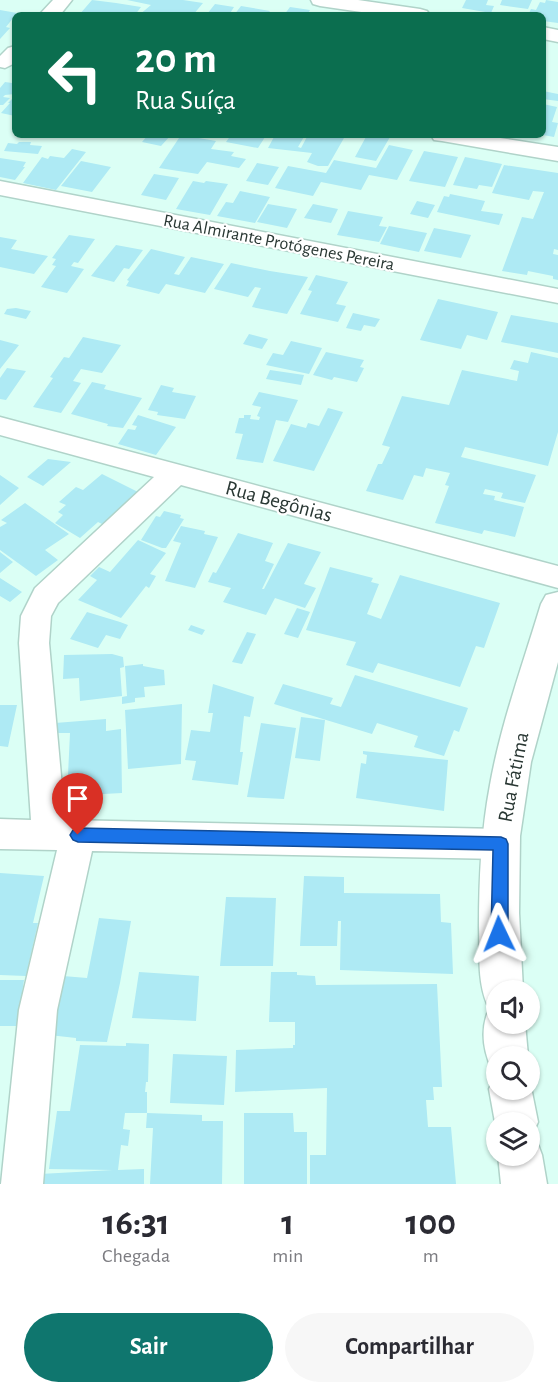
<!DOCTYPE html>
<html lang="pt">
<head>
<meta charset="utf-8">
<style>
	:root { --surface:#fff; --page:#f7f7f7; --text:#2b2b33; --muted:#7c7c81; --accent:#0f766e }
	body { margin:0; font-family:"Alegreya Sans",sans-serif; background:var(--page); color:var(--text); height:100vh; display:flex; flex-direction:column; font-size:22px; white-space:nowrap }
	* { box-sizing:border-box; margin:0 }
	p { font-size:20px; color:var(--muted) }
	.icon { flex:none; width:33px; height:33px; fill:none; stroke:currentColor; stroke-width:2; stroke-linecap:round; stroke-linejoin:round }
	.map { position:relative; height:1184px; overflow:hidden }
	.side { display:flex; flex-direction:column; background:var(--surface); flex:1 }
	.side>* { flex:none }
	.top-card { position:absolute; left:12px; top:12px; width:534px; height:126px; border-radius:9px; box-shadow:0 2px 4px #0004; background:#0b6e4f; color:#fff; overflow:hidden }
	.tools { position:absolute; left:486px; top:980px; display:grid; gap:12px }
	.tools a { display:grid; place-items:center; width:54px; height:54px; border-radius:50%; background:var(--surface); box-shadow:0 2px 4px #0004; font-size:30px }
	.pin { position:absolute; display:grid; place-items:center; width:51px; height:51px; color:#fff; margin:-62px -26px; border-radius:50% 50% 50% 0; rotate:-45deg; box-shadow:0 0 6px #0007 }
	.pin .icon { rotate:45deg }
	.me { position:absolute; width:66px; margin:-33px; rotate:358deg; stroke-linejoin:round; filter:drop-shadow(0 0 4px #0008) }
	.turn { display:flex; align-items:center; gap:21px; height:126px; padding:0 24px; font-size:27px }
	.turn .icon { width:78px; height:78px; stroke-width:2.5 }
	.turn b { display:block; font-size:42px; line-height:51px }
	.eta { display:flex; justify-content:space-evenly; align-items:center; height:102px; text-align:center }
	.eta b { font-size:36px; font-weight:700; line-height:42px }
	.cta { display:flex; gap:12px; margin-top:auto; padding:12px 24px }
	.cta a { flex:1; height:69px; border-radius:36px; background:var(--accent); color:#fff; font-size:24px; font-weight:700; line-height:69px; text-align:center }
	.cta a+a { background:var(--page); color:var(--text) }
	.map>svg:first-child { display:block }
	.building { fill:#aeeaf4 }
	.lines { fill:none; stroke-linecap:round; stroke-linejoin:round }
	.minor-casing { stroke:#b0d3c9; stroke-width:3 }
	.major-casing { stroke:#b0d3c9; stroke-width:3 }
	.minor { fill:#fff; fill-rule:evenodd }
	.major { fill:#fff; fill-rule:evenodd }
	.route { fill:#1a73e8; stroke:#114b97; stroke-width:1.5 }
	.labels { text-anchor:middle; stroke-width:4.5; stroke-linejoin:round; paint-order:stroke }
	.far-street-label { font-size:18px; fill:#293733; stroke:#fff }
	.street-label { font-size:21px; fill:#293733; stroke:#fff }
</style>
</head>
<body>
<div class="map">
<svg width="558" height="1184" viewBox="0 0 558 1184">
	<rect width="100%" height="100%" fill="#dbfff5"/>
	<path class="building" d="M92 0 116 3 141 7 135 15H79Z
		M127 0H183L203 3 193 15 160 13 158 15H139L151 5Z
		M466 0H488L486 5 494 6 491 13 462 8Z
		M502 0H532L528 9 500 5Z
		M546 0 558 2V23L543 21V15H528L531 9 536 10 540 2 545 3Z
		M215 4 234 7 229 15H196L198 12 207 14Z
		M241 6 270 11 267 15H234Z
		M290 7 310 10 307 15H284Z
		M0 10 17 13 6 27 10 28 0 39Z
		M15 78V94L5 95 3 97 10 98 3 105H0V88L5 82 12 83Z
		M543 91 558 94V101L543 99Z
		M15 96V116L1 113 10 103H8Z
		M543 104 557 107 552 122 558 123 554 137 543 135Z
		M148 135H171L161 146 142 142Z
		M181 135 216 141 211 149 234 152 231 156 246 159 239 168 207 162 198 174 159 168Z
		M231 135H261L259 137H265L258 148 226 142Z
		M271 135H305L298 147 301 148 308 135 344 138 328 166H318L307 162 312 153 268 148 274 137Z
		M367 135 390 137 376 161 355 157Z
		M19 142H31L30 145 42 146 38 154 4 151 8 143 17 144Z
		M389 145 413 150 397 180 369 175 361 190 321 182 313 196 275 188 288 166 326 173 334 160 376 168Z
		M72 149 86 152 56 190 23 183 42 157 48 159 50 156 64 158Z
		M424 151 458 157 445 187 409 181Z
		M465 157 502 164 492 187 479 185 477 189 453 185Z
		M0 158 26 162 23 167H25L15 180 0 177Z
		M81 161 111 167 92 192 61 186Z
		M257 163 279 167 268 185 246 181Z
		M504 165 558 173V250L554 249 553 254 558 255V280L553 279V276L528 271 527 275 502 271 522 217 533 219 544 192 533 191 529 200 492 193Z
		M154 174 179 178 166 200 141 195Z
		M193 181 204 183 206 181 228 184 210 215 176 209Z
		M240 191 270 197 255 223 217 216 226 202 233 203Z
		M450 194 485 201 481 211 503 214 499 225 437 212 444 196 449 197Z
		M417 201 435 205 428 218 410 214Z
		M268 204 297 209 287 228 257 222Z
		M313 204 338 209 331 223 304 218Z
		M348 211 383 217 379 226 387 227 379 242 337 235Z
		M389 226 427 233 419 252 380 244Z
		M434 228 471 235 461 258 424 251Z
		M69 235 95 239 78 263 74 262 71 266 84 269 67 293 41 287 56 266 52 265 56 259 52 258Z
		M0 237 17 240 11 249 48 256 34 274 0 267Z
		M116 245 143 250 129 269 124 268 114 282 91 276Z
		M151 249 185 257 174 274 179 275 191 257 224 264 205 293 166 284 159 294 126 286 129 281 127 280Z
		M231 263 270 271 308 277 287 314 252 307 261 288 255 287 248 297 214 289Z
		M316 275 348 282 336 304 346 306 338 322 300 314 312 291 308 290Z
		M438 299 498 312 487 340 467 335 461 349 420 340Z
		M16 308 31 311 26 319 4 314 7 309Z
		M353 313 380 319 375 327 364 325 361 331 346 328Z
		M511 315 558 323V353L501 342Z
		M249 334 268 339 262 349 243 344Z
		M83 337 121 345 102 373 81 369 73 381 81 383 61 413 33 407 53 378 50 377 64 357 69 358Z
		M0 340 19 345 0 369Z
		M291 341 322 348 309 374 266 365 273 353 283 355Z
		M326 352 364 360 360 367 364 368 357 382 334 377 332 380 313 375Z
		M531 352 558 358V432L548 466 465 447 461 457 536 475 525 503 501 498 503 493 485 489 483 494 495 496 494 500 524 507 515 537 484 530 482 534 435 523 449 486 445 485 450 473 426 468 423 477 414 475 403 500 366 491 378 464H382L390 447 382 445 402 396 449 405 462 370 517 381 519 371 510 369 514 360 528 363Z
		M7 368 26 371 6 400 0 399V378Z
		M270 370 304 375 301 385 266 379Z
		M92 382 106 385 104 389 142 398 123 428 107 426 108 424 71 414Z
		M161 385 174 388 172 392 196 396 185 419 157 415 158 412 148 410Z
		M259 392 298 400 288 422 276 420 263 463 236 459 243 434 235 433 239 418H244V415H251L250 419 259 420 260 417 257 416 261 407 252 405Z
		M328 408 343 412 314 471 273 461 291 424 306 428 308 423 319 426Z
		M138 415 176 427 156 455 118 444 128 429 135 430 137 426 132 425Z
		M48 459 71 462 43 486 27 477Z
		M102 474 140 493 104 525 98 522 80 538 55 523 63 515 58 512 66 505 59 502 76 487 83 490Z
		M0 475 19 488 0 505Z
		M25 503 69 534 45 550 58 560 36 576 0 550V527L7 523 1 520Z
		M164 511 181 515 180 518 184 519 166 548H162L141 540 156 516 160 517Z
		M181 526 205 531 204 534 218 537 195 588 165 581 181 543 173 541Z
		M238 533 273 543 265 561 274 564 262 589H264L288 543 321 552 304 584 316 588 305 608 275 598 266 615 223 602 231 588 208 582 213 572 216 573Z
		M138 540 166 553 150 574 156 576 149 588 146 586 121 618 78 600 97 580 90 576 99 567 110 572Z
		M0 552 13 562 0 573Z
		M330 567 373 578 371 582 379 584 367 614 381 619 400 575 500 603 484 648 476 646 460 687 378 663 373 673 346 665 356 642 306 630Z
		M0 578 22 592 10 602 0 596Z
		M297 608 310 612 298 638 284 634Z
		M87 612 120 622 128 625 120 639 106 635 98 648 70 639Z
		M191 625 205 630 202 635 188 630Z
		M247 632 256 634 242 664 232 662Z
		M112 654 123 657 124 667 120 668 122 696 80 701 79 678 63 679 64 655Z
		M143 664V666L164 670 165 685 144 687 145 697 135 698V702L122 704V697L127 696 125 666Z
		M355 675 468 708 459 732 454 730 444 756 414 747 418 736 377 723 372 734 274 704 283 684 333 698 330 704 341 707Z
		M213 684 254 697 250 717 244 716 240 752H243L238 785 192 780 196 761 185 760 191 730 210 732 213 713H208Z
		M182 704 181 764 128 769 125 710Z
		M0 705H17L8 747 0 746Z
		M301 717 325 720 320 761 295 758Z
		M106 719V731L121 729 122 793 67 796 70 733H56L55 723Z
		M261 723 296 728 284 799 247 797Z
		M363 751 448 760 444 811 356 798 361 763 366 764 367 755 363 754Z
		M0 873 44 876 33 923H38L26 976 0 975Z
		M304 876 344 877V893L440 894 441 922 451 923 453 974 340 970 341 921H338L337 946H300Z
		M226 897 276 898 273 966H220Z
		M99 918 131 921 120 983 107 1042 76 1041V1038L49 1035 63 976 87 978Z
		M139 972 199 976 196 1021 132 1018Z
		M271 972H297V975L315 976 316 985 437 984 442 1087H433L434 1100H426L428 1127H451L456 1184H310V1155H326L327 1088 235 1092 236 1050 293 1048V1045H295V1022H269Z
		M0 980H24L17 1026H0Z
		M126 1043 149 1044 148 1082H146L145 1092H147V1113H125L123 1129 130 1130 128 1146 121 1145 118 1170 144 1169V1184H40V1174L113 1170 49 1169 57 1111H70L80 1045 126 1046Z
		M173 1054 227 1056 224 1105 170 1103Z
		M147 1113 202 1115V1121H223L222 1184H150L153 1128H146Z
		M244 1113H293L294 1132H307V1184H244Z"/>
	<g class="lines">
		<g class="minor-casing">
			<path id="minor" d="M53 0H72L60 15H39Z
				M311 0H358L420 9 427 11 430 15H382L320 6 313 4Z
				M543 27 558 30V42L543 39Z
				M15 46V63L5 68 0 67V56L8 48Z
				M431 135H481L558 147V161L442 141 434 140Z
				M0 181 558 289V303L0 195Z
				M0 417 558 566V588L181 485 58 603 51 616 49 643 65 820 501 829 513 833 518 844 513 855 501 859 92 851 57 1010 43 1184H1L19 1010 57 850 0 849V819L31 820 19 643 21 616 35 588 154 477 0 435Z"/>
		</g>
		<g class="major-casing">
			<path id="major" d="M558 592V662L531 762 520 836 519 913 523 990H496V1023H525L528 1056H496V1072L492 1070C483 1050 480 1029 489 1009L495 1007 487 1004C477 980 480 952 479 927 479 879 481 832 490 785 501 723 523 664 541 604L546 595Z
				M496 1074V1089H530V1082L538 1122 531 1137 536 1139 542 1155 547 1184H501L498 1155H530V1122H496V1128L489 1089Z"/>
		</g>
		<use href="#minor" class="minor"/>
		<use href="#major" class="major"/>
	</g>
	<path class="route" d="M78 828 501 837 506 839 508 844V934L505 939 499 942 493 939 491 934 493 850 78 842 73 840 70 835 73 830Z"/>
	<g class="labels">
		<g class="far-street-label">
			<text transform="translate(279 242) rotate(11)" y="6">Rua Almirante Protógenes Pereira</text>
		</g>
		<g class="street-label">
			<text transform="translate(279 501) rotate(15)" y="7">Rua Begônias</text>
			<text transform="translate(513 777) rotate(-79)" y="7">Rua Fátima</text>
		</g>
	</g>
</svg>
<div class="tools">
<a><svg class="icon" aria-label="sound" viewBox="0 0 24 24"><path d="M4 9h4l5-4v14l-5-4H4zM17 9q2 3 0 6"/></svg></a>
<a><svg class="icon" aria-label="search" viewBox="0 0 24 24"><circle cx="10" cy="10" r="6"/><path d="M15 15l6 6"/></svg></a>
<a><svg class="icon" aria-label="layers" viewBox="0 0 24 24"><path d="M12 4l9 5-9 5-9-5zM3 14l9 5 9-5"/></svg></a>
</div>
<div class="pin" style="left:78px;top:835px;background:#d93025"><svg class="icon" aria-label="arrive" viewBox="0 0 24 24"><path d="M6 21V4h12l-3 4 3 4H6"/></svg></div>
<svg class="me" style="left:499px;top:934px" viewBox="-20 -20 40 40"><path d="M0-17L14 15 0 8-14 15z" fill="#1a73e8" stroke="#fff" stroke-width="4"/></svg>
<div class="top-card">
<div class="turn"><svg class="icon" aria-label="left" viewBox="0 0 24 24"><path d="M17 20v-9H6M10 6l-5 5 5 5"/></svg><div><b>20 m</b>Rua Suíça</div></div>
</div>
</div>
<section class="side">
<div class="eta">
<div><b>16:31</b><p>Chegada</p></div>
<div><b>1</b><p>min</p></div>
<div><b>100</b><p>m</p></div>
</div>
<div class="cta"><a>Sair</a><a>Compartilhar</a></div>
</section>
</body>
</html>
